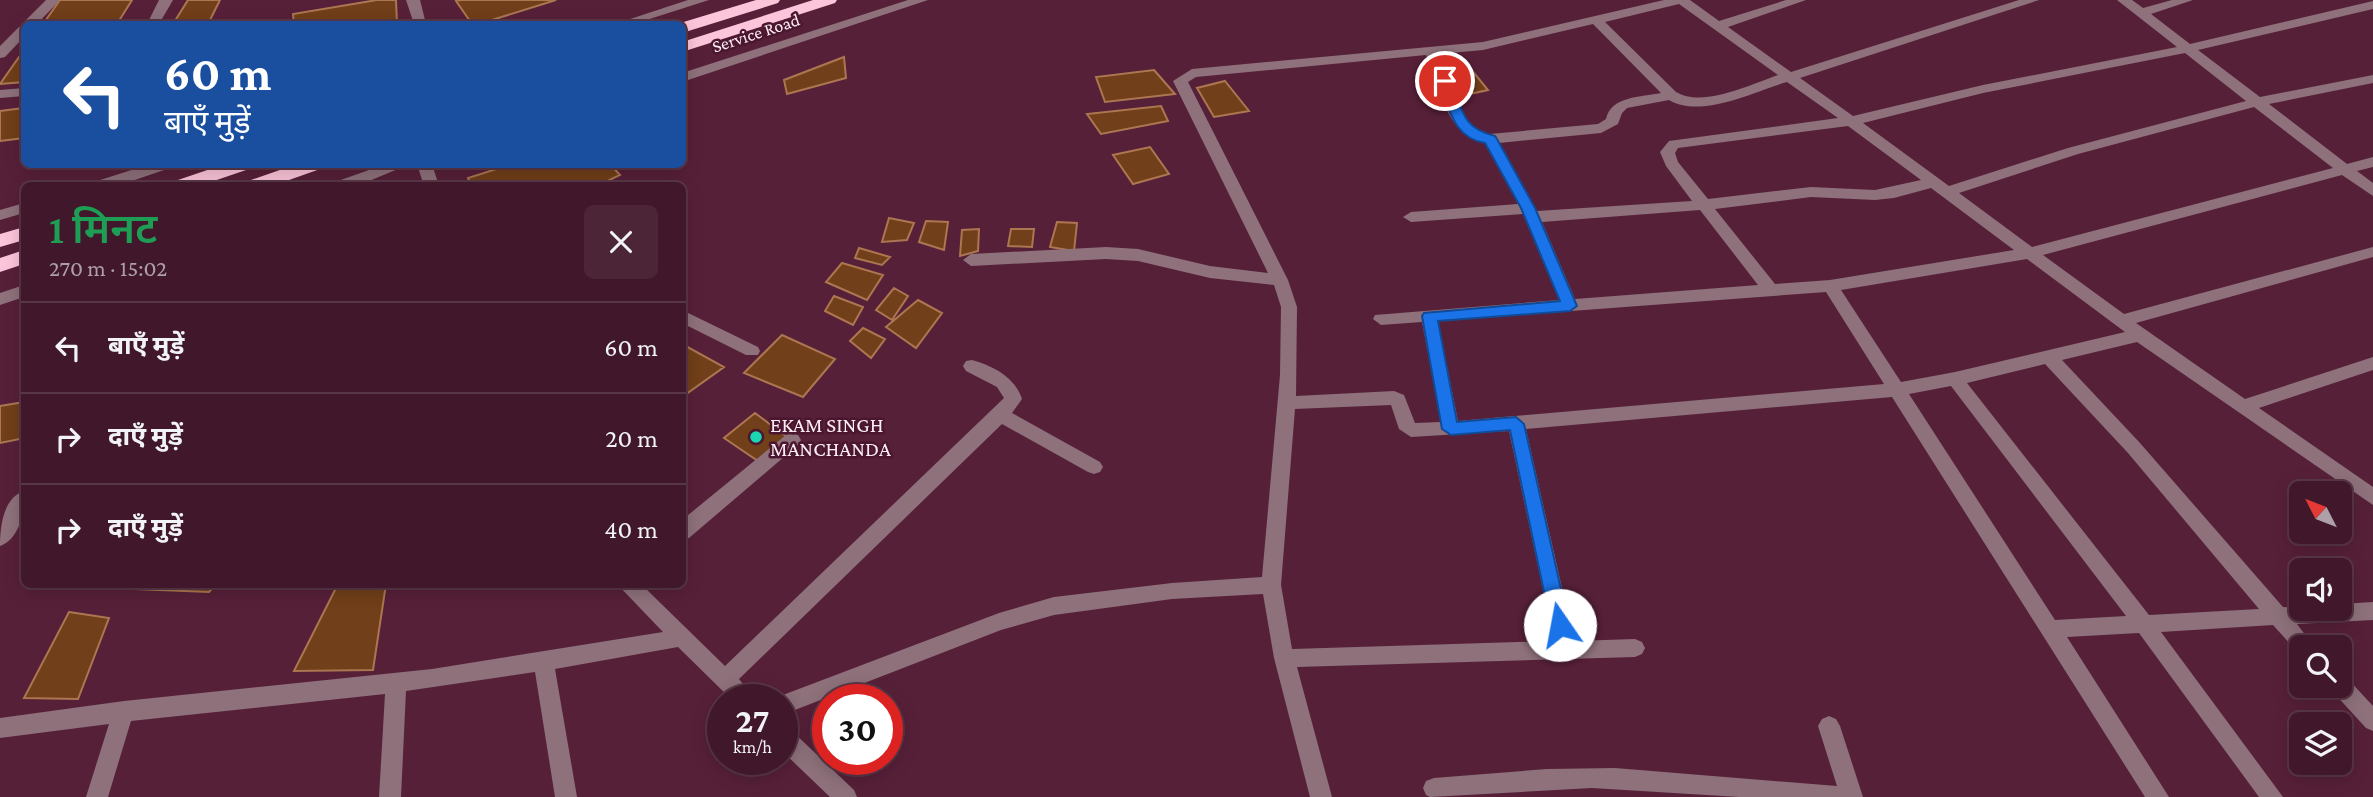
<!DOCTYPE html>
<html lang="hi">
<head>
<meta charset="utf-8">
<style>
	:root { --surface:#41182b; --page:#4c2537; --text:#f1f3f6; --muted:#aea0a9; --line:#5a3747 }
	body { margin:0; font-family:"Crimson Pro","Noto Sans Devanagari",serif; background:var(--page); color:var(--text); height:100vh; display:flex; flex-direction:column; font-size:26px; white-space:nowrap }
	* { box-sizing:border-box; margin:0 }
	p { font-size:23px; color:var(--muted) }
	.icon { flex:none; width:38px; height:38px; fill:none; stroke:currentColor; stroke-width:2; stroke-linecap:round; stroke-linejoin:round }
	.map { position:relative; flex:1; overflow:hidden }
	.details { position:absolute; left:21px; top:182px; width:665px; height:406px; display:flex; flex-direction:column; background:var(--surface); border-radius:10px; box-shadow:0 4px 18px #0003,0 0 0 2px var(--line) }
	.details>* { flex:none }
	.hud { position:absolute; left:21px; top:21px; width:665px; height:147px; border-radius:10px; box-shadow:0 4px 18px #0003,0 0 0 2px var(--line); background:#1a4fa0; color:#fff; overflow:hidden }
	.needle { width:46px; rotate:312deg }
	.buttons { position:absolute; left:2289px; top:481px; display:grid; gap:14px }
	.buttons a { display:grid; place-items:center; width:63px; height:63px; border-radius:10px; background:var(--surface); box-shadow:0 4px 18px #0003,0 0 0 2px var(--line); font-size:35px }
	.speed { position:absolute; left:707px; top:684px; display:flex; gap:14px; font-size:35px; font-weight:700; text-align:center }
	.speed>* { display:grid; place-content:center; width:91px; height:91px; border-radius:50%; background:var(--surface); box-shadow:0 4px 18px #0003,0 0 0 2px var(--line); line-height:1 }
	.speed small { font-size:18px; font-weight:400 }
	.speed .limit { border:10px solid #d22; background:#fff; color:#111 }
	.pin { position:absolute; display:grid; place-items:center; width:60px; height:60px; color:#fff; margin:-30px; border:4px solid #fff; border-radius:50%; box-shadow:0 2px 7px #0007 }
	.me { position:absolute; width:77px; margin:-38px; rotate:348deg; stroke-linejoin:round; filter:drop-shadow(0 0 5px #0008) }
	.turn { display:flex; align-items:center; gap:24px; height:147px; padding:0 28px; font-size:32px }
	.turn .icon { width:91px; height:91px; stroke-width:2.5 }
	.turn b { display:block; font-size:49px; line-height:60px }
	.round { display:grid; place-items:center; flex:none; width:74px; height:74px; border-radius:10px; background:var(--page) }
	.summary { display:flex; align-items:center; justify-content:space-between; height:119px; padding:0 28px }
	h1 { font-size:42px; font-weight:600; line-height:52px; color:#1e9e55 }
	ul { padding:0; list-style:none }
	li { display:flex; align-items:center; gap:21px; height:91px; padding:0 28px; border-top:2px solid var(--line) }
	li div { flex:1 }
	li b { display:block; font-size:26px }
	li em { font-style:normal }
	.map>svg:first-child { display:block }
	.building { fill:#713f19; stroke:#ac7651; stroke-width:2 }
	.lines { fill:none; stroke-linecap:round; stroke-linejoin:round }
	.minor { fill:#8e717b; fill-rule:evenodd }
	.highway { fill:#fdc5da; fill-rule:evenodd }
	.route { fill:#1a73e8; stroke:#114b97; stroke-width:2 }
	.poi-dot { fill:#1cd5b1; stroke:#4b162f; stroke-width:2.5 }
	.labels { text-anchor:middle; stroke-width:5; stroke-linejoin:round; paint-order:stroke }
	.far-street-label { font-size:18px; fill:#fcedf2; stroke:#4b162f }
	.poi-label { font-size:21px; fill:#fcedf2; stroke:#4b162f; text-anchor:start }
</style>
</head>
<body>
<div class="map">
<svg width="2373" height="797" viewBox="0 0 2373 797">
	<rect width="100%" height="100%" fill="#572039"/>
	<path class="building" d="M60 0H132L117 24H43Z
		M188 0H220L208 24H173Z
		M377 0H396L397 24H294L293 14Z
		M461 0H556L479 24H472L456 1Z
		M24 50V82L0 84Z
		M844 57 846 78 787 94 784 80Z
		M1462 58 1488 90 1465 95 1449 64Z
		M1154 70 1175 94 1105 102 1096 77Z
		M1225 81 1249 111 1214 117 1197 88Z
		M1161 106 1168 121 1101 134 1087 114Z
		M24 108V138L0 141V111Z
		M1150 147 1169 174 1133 184 1113 155Z
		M512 164H610L620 175 597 186H472L468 178Z
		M889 218 914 223 907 240 882 242Z
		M926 221 948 222 944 250 919 242Z
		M1057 222 1077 223 1074 251 1050 247Z
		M979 229 978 251 960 256 962 230Z
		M1011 229H1034L1032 247 1008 246Z
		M859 248 890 257 882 265 855 258Z
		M842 263 883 275 867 300 826 282Z
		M894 288 908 296 892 320 876 310Z
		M834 296 863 307 853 325 825 311Z
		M918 300 942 313 916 348 886 327Z
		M863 328 885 339 871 358 850 341Z
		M782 335 835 359 803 397 744 373Z
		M682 344 724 367 682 397Z
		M24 402V423L20 439 0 443V406Z
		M755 413 787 437 758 461 724 438Z
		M113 584H216L209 592 111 588Z
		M338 584H386L373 670 294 671Z
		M69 612 109 618 78 699 24 698Z"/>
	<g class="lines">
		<path class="minor" d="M46 0H60L37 24 24 26 25 21Z
			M159 0H173L159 24H147Z
			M406 0H420L426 24H414Z
			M688 0H709L634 24H615Z
			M908 0H928L682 82V73Z
			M1664 0H1690L1719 21 1786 0H1806L1728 27 1791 72 2019 0H2039L1800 78 1853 116 1983 85 2177 47 2117 0H2132L2143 8 2172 0H2193L2151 14 2190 44 2373 1V9L2198 50 2260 97 2373 75V83L2269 104 2347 164 2373 157V167L2357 171 2373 183V196L2342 175 2043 255 2124 314 2373 247V257L2136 323 2245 399 2373 357V370L2259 408 2373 487V505L2137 342 2062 360 2140 443 2283 607 2340 609V604L2373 602V620L2297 624 2315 648H2301V656L2273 625 2161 632 2283 797H2259L2139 633 2067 637 2169 797H2145L1892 397 1526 429 1574 641 1635 639 1642 642 1645 648 1642 654 1635 657 1297 667 1332 797H1310L1274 658 1263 594 1172 599 1054 615 1001 630 782 715V700L775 698 999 613 1054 597 1172 583 1262 577 1280 375 1281 307 1274 285 1210 278 1138 261 1106 259 971 266 963 260 971 254 1106 247 1138 249 1210 266 1268 273 1173 81 1192 69 1483 42ZM1679 4 1778 75C1749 85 1703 108 1676 92L1605 22ZM1593 24 1661 93C1641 97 1611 96 1606 119L1598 124 1490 134 1481 133 1469 125 1439 54 1483 50ZM2185 53 2246 101 2068 148 1949 186 1863 123 1983 93ZM1426 55C1438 86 1448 137 1485 143L1518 204 1411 212 1403 217 1411 222 1523 214 1559 300 1375 315 1373 319 1381 325 1422 322 1441 422 1415 423 1404 395 1394 391 1296 396 1297 307 1288 280 1188 82 1196 77ZM1787 82 1838 118 1669 141 1660 152 1666 166 1692 201 1537 211 1499 143 1601 133 1618 124 1622 113 1627 108 1669 100C1701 119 1753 92 1787 82ZM2254 107 2333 168 2032 247 1959 193 2078 154ZM1848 126 1921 180 1875 190 1811 187 1708 199 1678 162 1675 153 1678 148ZM1931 188 2014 250 1830 280 1775 284 1715 209 1811 197 1875 200 1894 198ZM1700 210 1758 285 1575 299 1542 222ZM2027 259 2125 332 1955 372 1901 382 1841 290ZM1826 292 1884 384 1458 421 1438 321ZM2045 364 2128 453 2259 609 2149 615 1967 383ZM1951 386 2126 616 2055 620 1909 394ZM1391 405 1399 429 1411 437 1509 431 1554 641 1292 649 1281 585 1295 409Z
			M24 26V37L5 57 0 58V46L19 27Z
			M24 88V96L0 98V90Z
			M150 164H175L173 167 117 186H92L94 182Z
			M386 164H410L357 186H333L335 182Z
			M417 164H432L439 186H424Z
			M24 203V213L0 220V210Z
			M24 285V297L0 305V293Z
			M682 310 758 347 760 351 758 355H746L682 323Z
			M972 360C993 366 1015 377 1022 399L1012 413 1100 462 1103 467 1100 472 1094 474 1088 472 1002 424 739 679 756 700H732L678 647 555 669 577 797H555L535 672 406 691 401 797H379L385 694 131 721 108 797H86L109 724 0 738V718L124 701 432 669 663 632 617 584H641L725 666 1004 398 997 387 966 371 963 366 966 361Z
			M792 433 798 435 801 440 798 445 689 538 682 540V520L786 435Z
			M24 491C26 509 20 539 0 546 0 527 3 498 24 491Z
			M2340 676 2347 678 2373 706V731L2366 728 2333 692 2330 686H2340Z
			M1829 716 1836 719 1840 726 1863 797H1739L1592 788 1430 797 1426 795 1423 788 1426 781 1434 778 1547 769 1615 768 1837 786 1818 726 1822 719Z
			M782 726 790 729 854 790 857 797H830L782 751Z"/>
		<path class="highway" d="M756 0H780L778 3 682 33V24H677Z
			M813 0H837L835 3 682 52V42Z
			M225 164H255L252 168 199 186H169L172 182Z
			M297 164H326L323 168 272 186H242L245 182Z
			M24 227V240L0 247V234Z
			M24 250V264L0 272V258Z"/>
	</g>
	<path class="route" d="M1445 77 1451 81C1463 110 1461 128 1495 136L1497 139 1535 208 1577 306 1570 311 1438 321 1457 422 1516 417 1524 424 1569 625 1567 631 1560 633 1554 631 1551 625 1510 430 1451 435 1442 429 1422 316 1424 313 1560 301 1521 208 1485 143C1453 138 1449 107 1438 81Z"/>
	<circle class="poi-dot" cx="756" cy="437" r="7"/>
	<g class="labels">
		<g class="far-street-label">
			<text transform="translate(756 33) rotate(-18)" y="6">Service Road</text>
		</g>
		<g class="poi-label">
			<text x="770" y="432">EKAM SINGH<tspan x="770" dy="24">MANCHANDA</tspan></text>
		</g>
	</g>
</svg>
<div class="buttons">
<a><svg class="needle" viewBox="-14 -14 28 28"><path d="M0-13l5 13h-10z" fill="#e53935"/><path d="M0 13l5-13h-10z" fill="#aea0a9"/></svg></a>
<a><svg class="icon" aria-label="sound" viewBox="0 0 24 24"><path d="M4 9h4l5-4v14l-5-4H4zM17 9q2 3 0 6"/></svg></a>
<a><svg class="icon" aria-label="search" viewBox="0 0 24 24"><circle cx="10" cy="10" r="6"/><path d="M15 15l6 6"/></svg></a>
<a><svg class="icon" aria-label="layers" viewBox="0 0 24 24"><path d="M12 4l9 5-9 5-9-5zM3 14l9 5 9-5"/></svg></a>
</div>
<div class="speed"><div>27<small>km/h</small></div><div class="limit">30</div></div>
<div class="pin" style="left:1445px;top:81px;background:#d93025"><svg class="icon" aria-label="arrive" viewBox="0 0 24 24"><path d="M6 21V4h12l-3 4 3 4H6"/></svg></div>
<svg class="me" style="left:1560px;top:625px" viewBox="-20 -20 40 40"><circle r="19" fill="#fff"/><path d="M0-13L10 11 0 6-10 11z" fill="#1a73e8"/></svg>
<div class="hud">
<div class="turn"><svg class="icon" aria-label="left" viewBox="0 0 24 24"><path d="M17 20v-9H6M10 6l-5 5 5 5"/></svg><div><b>60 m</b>बाएँ मुड़ें</div></div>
</div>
<section class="details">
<div class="summary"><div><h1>1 मिनट</h1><p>270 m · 15:02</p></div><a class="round"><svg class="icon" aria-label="close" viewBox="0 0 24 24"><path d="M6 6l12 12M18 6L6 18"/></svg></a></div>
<ul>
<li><svg class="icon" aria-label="left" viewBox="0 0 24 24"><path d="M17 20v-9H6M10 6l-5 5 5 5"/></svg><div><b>बाएँ मुड़ें</b></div><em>60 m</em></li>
<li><svg class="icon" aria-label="right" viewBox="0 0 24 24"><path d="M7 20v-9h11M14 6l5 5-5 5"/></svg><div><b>दाएँ मुड़ें</b></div><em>20 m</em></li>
<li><svg class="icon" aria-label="right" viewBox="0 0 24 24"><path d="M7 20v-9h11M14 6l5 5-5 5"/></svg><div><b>दाएँ मुड़ें</b></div><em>40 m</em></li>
</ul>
</section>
</div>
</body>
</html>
